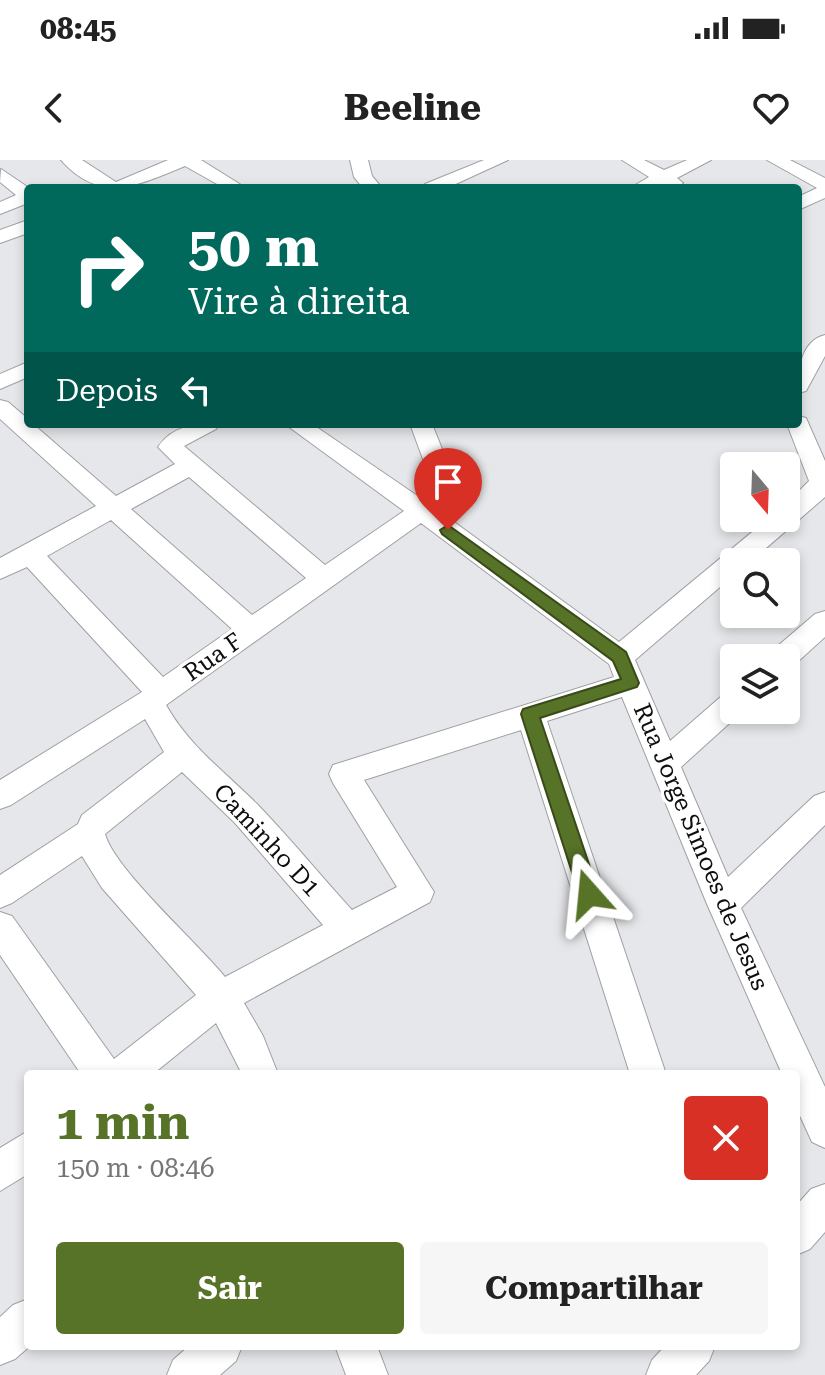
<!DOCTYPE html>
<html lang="pt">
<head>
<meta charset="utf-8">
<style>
	:root { --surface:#fff; --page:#f6f6f6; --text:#222; --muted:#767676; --accent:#577327 }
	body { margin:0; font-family:"Roboto Serif",serif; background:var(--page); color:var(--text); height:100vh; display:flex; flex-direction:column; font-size:30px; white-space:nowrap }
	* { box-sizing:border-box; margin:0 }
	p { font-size:26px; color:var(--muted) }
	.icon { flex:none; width:44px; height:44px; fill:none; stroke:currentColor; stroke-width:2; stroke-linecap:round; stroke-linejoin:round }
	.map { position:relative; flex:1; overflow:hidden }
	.details { position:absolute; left:24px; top:910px; width:776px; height:280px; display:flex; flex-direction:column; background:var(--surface); border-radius:8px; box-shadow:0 4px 12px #0003 }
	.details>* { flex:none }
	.guide { position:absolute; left:24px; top:24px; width:778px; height:244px; border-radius:8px; box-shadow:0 4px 12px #0003; background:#00695c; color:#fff; overflow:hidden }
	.needle { width:52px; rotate:161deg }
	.buttons { position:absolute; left:720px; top:292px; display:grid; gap:16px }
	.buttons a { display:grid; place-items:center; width:80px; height:80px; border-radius:8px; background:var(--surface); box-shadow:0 4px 12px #0003; font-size:40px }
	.pin { position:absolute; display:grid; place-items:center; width:68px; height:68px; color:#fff; margin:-82px -34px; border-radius:50% 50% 50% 0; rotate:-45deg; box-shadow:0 0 8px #0007 }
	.pin .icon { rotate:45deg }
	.me { position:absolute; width:88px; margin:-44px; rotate:342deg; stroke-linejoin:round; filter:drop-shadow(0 0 6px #0008) }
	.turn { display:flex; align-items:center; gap:28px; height:168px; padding:0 32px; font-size:36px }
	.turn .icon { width:104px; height:104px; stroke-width:2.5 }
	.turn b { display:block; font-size:56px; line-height:68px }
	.then { display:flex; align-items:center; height:76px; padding:0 32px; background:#0003; gap:16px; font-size:30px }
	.round { display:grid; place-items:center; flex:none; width:84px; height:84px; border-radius:8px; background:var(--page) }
	.overview { display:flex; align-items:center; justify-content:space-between; height:136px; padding:0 32px }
	h1 { font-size:48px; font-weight:700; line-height:60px; color:var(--accent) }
	.cta { display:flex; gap:16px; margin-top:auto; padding:16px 32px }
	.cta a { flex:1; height:92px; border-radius:8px; background:var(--accent); color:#fff; font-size:32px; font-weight:700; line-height:92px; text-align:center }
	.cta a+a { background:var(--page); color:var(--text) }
	.status { display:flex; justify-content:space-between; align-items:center; height:56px; padding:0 40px; background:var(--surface); direction:ltr }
	.status svg { height:22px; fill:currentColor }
	header { display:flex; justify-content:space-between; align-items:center; height:104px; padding:0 32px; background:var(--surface); font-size:36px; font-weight:700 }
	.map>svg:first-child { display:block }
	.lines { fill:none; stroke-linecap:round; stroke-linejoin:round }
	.minor-casing { stroke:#9fa0a3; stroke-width:2 }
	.minor { fill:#fff; fill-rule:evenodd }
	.route { fill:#577327; stroke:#394b19; stroke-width:2 }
	.labels { text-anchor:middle; stroke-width:7; stroke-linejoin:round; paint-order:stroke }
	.street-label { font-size:24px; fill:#0e0e0f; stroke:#fff }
</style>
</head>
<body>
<div class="status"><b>08:45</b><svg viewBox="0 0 49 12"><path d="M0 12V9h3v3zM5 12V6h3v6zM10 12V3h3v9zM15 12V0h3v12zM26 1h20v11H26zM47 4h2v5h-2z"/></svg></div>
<header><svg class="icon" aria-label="back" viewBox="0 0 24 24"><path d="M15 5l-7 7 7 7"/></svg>Beeline<svg class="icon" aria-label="heart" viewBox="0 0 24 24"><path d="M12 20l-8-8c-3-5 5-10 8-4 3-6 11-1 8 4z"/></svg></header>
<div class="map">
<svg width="825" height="1215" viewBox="0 0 825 1215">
	<rect width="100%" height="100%" fill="#e6e7ea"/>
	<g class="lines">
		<g class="minor-casing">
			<path id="minor" d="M61 0H82L116 22 168 0H201L246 28H224L185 6C139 25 101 45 61 0Z
				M350 0H368L372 16 382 28H363L354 17Z
				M484 0H508L447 28H422L425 24Z
				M622 0H644L664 10 687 0H711L677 18 683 23 676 28 663 24 654 28H630L649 17Z
				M767 0H790L825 18V38L798 50V37L817 28Z
				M1 9 29 28 28 43 0 54V42L16 35 0 22Z
				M28 60V73L0 83V70Z
				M825 175V196L806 231 798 233C798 212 800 181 825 175Z
				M28 202V217L0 229V214Z
				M0 240 8 242 28 259V264H33L116 336 175 304 158 287C173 265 195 264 219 264L216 269 184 286 325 405 404 351 285 264H312L422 339 433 326 410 264H432L457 326 439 351 619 482 769 358H786V344L809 321 787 264H798V256L806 258 825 301V337L750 402H734V415L635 500 670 581 724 534 734 531V550H744L681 607 728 717 814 636 825 632V665L741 748 825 927V988L812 982 796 947V914H782L707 744 622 537 547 561 666 914H630L521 570 364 620 434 732 430 742 244 843 263 876 278 914H242L216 863 153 914H81L0 795V752L12 756 114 899 196 835 102 728 82 696 12 743 0 748V715L78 664 82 655 164 592 145 559 11 645 0 649V620L142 532 27 407 0 419V398L96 346 0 259ZM189 317 306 418 252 455 131 349ZM111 360 232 469 163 517 47 396ZM421 363 609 504 614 517 333 605 329 614 333 623 397 727 352 750C320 715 290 678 257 644 224 611 189 586 166 545ZM182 612 235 663 323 765 225 817C197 782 115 710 105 674Z
				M825 451V477L793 506 786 508V498H769L773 490 815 454Z
				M28 971V1014L0 1031V988Z
				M825 1024V1072L810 1089 796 1095V1046L811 1029Z
				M28 1139 30 1186 15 1199 0 1205V1157L13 1145Z
				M189 1186H242L236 1201 220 1215H167L173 1200Z
				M335 1186H377L388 1215H346Z
				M665 1186H715L709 1201 696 1215H646L652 1200Z"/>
		</g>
		<use href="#minor" class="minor"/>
	</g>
	<path class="route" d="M448 365 626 492 639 523 637 527 540 558 599 734 596 740 589 743 582 740 579 734 521 554 523 549 621 519 613 501 442 374 440 370Z"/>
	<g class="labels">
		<g class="street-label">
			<text transform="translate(213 497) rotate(-35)" y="8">Rua F</text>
			<text transform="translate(267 680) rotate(47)" y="8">Caminho D1</text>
			<text transform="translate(701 687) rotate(67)" y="8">Rua Jorge Simoes de Jesus</text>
		</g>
	</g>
</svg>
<div class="buttons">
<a><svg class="needle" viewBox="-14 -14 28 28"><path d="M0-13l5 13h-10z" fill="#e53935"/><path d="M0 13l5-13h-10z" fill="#767676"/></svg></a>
<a><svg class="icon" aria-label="search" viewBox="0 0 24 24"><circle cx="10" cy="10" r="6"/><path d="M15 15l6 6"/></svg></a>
<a><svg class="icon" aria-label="layers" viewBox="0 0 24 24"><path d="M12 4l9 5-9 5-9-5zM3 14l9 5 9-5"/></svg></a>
</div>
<div class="pin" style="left:448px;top:370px;background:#d93025"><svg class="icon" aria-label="arrive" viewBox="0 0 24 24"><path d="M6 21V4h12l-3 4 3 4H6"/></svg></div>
<svg class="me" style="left:589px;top:734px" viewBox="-20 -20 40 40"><path d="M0-17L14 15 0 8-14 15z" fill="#577327" stroke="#fff" stroke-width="4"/></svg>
<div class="guide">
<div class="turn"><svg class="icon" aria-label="right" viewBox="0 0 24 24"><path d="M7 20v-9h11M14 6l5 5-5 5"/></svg><div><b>50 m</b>Vire à direita</div></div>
<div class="then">Depois<svg class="icon" aria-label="left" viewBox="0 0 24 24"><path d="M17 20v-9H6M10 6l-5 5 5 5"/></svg></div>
</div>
<section class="details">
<div class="overview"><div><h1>1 min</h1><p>150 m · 08:46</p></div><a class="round" style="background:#d93025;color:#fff"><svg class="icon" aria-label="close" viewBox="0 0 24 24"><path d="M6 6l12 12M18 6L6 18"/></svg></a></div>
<div class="cta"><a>Sair</a><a>Compartilhar</a></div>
</section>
</div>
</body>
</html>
